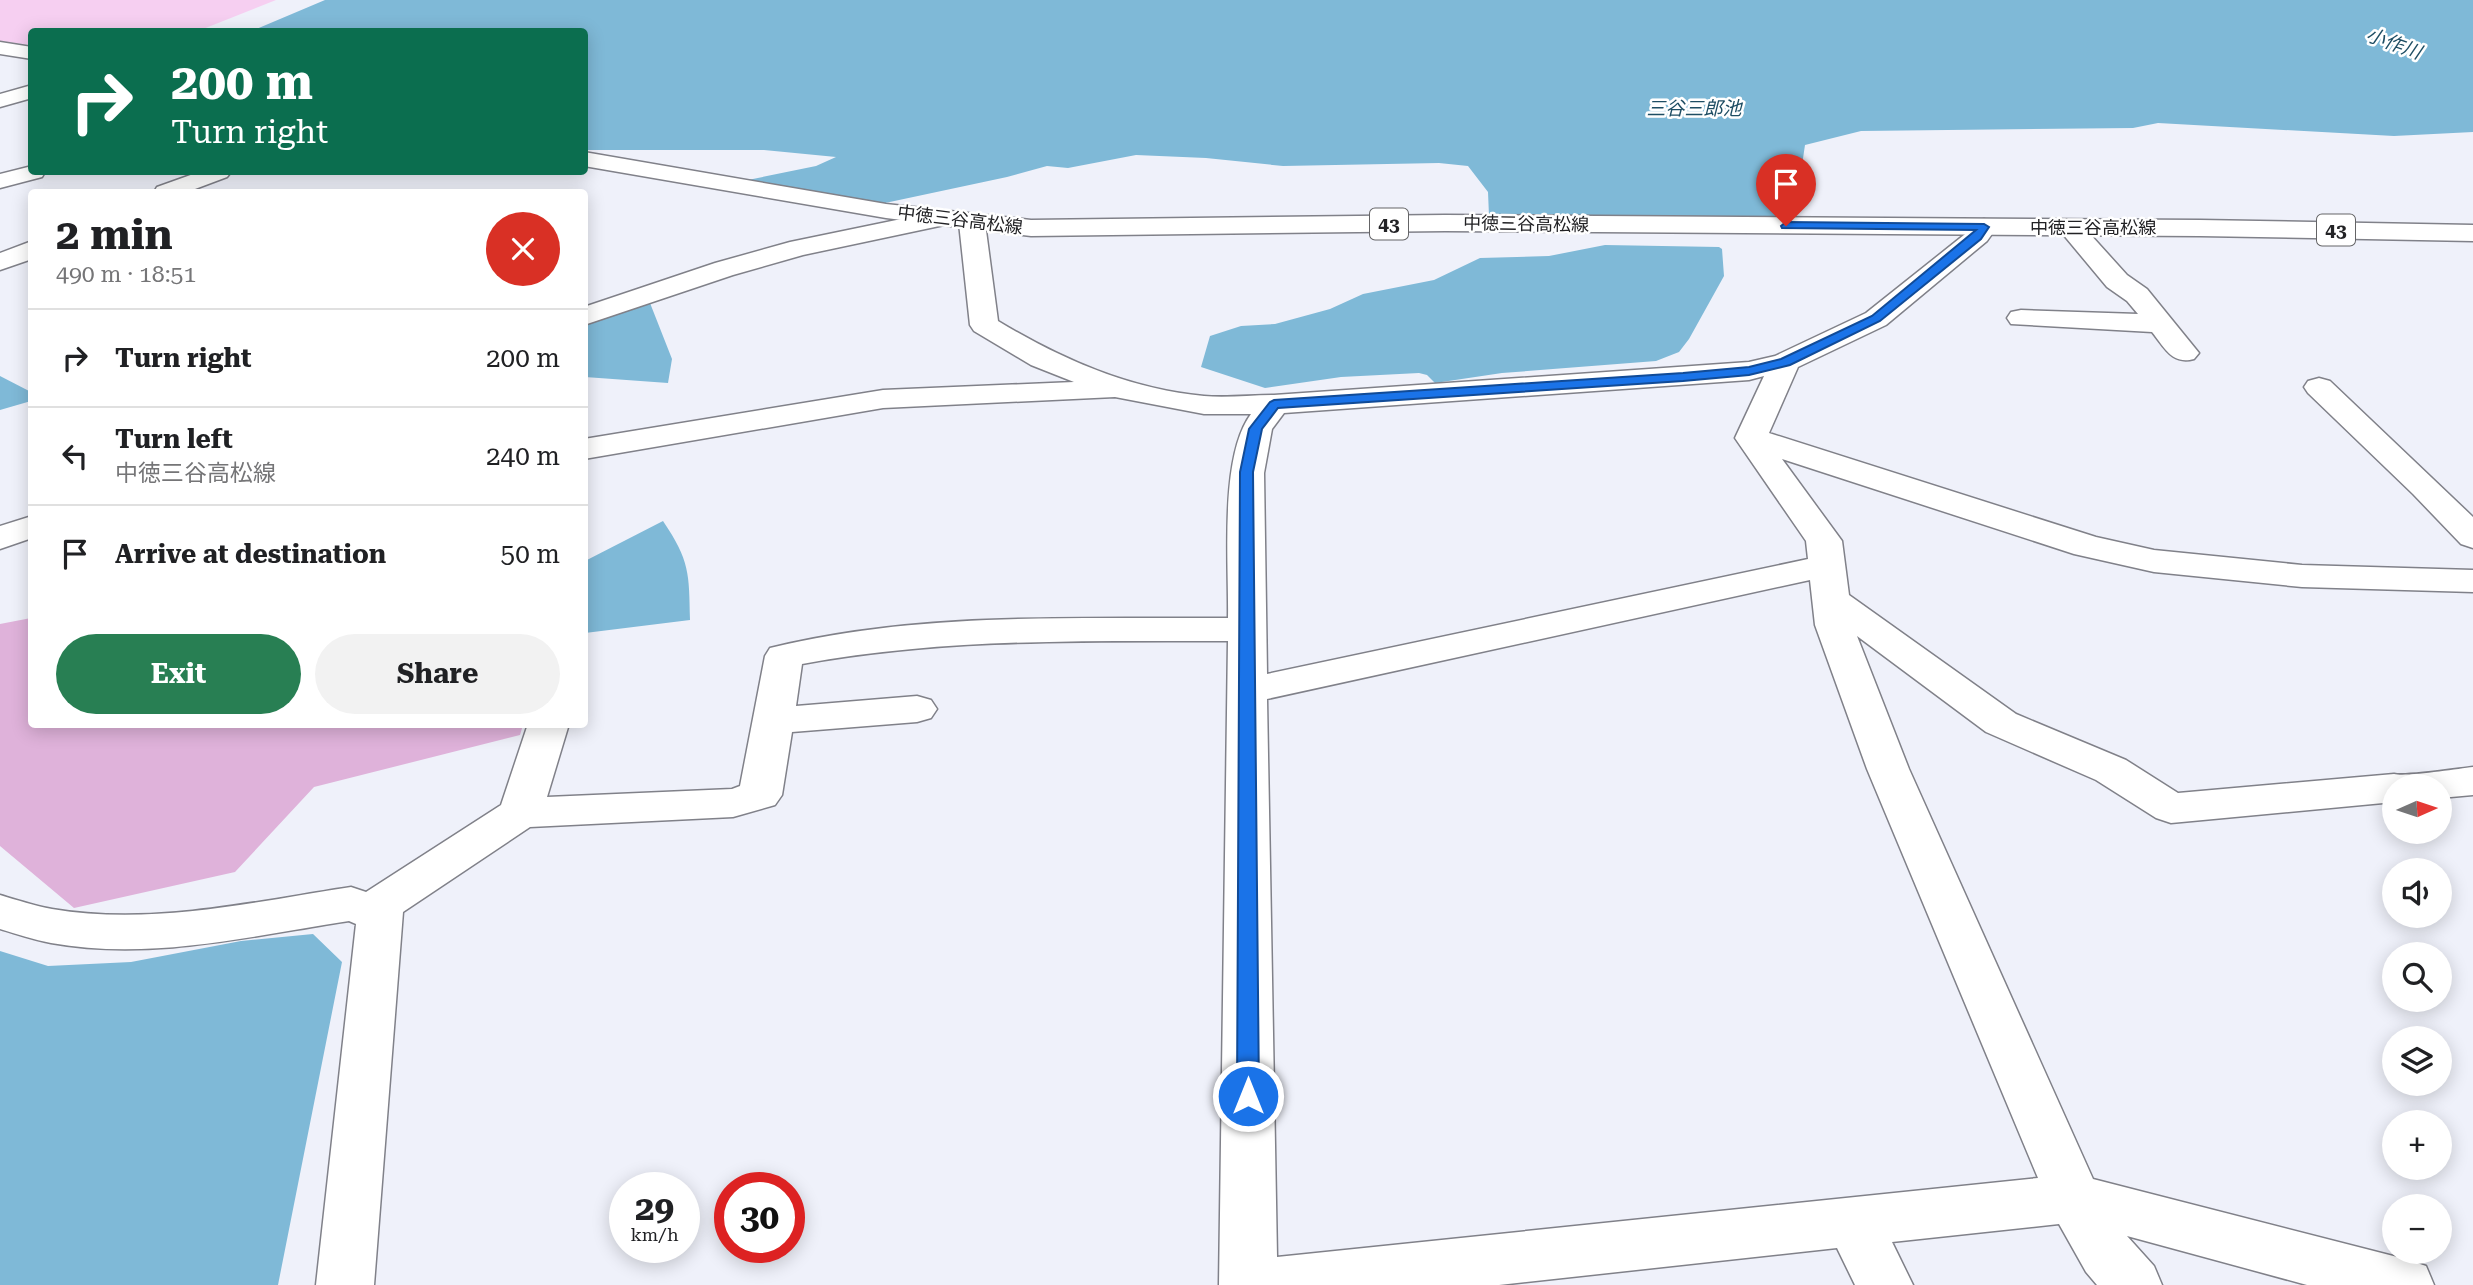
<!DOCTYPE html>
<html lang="en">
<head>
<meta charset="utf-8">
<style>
	:root { --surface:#fff; --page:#f2f2f2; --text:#202124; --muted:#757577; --line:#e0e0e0; --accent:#287f53 }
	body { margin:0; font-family:"Roboto Serif","Noto Sans JP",serif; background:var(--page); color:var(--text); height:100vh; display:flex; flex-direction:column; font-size:26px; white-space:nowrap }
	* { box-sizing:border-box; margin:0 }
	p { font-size:23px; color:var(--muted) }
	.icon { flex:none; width:38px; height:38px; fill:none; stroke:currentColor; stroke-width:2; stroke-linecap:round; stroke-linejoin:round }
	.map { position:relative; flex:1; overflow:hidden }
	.side { position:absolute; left:28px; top:189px; width:560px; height:539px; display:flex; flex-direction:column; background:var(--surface); border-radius:7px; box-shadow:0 4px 18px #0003 }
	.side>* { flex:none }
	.banner { position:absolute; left:28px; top:28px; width:560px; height:147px; border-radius:7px; box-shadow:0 4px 18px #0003; background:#0b6e4f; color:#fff; overflow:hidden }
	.needle { width:46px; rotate:87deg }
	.fabs { position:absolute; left:2382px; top:774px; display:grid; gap:14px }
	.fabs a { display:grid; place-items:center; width:70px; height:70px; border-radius:50%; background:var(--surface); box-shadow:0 4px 18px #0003; font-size:35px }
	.speed { position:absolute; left:609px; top:1172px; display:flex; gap:14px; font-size:35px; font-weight:700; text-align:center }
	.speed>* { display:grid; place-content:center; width:91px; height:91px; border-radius:50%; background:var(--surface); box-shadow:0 4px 18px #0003; line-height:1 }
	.speed small { font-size:18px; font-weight:400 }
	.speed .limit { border:10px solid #d22; background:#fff; color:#111 }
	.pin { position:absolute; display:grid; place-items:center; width:60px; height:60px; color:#fff; margin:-72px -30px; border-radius:50% 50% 50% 0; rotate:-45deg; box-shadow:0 0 7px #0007 }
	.pin .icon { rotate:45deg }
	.me { position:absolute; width:77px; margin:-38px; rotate:0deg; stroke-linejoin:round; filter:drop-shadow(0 0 5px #0008) }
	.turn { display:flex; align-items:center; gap:24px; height:147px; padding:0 28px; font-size:32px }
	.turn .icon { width:91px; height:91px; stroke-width:2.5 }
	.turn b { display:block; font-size:49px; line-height:60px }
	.round { display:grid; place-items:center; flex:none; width:74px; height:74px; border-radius:37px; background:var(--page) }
	.overview { display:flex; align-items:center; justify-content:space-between; height:119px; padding:0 28px }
	h1 { font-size:42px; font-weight:700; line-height:52px }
	.button { display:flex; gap:14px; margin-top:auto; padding:14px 28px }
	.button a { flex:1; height:80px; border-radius:42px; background:var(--accent); color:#fff; font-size:28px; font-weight:700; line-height:80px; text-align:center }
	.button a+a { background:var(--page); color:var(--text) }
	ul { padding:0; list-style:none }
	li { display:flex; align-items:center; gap:21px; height:98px; padding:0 28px; border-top:2px solid var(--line) }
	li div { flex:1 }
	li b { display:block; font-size:26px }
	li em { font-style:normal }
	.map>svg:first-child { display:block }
	.green { fill:#f6cff1 }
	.forest { fill:#dfb2da }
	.water { fill:#7fb9d7 }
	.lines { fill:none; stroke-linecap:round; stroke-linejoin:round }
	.minor-casing { stroke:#808189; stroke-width:3 }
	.major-casing { stroke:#808189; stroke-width:3 }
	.minor { fill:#fff; fill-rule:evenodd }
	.major { fill:#fff; fill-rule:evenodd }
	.route { fill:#1a73e8; stroke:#114b97; stroke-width:2 }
	.labels { text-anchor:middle; stroke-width:5; stroke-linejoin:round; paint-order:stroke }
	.far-street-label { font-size:18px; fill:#222225; stroke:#fff }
	.far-water-label { font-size:19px; font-style:italic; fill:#1e4e64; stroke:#fff }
	.shield { fill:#fff; stroke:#646466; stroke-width:2 }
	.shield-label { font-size:19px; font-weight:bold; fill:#222225 }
</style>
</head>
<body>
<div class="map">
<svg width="2473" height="1285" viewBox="0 0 2473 1285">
	<rect width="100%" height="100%" fill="#eff1fa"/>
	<path class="green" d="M0 0H276L198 31 32 32 31 45 0 41Z"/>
	<path class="forest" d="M31 618 32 724 523 725 520 735 314 787 235 872 74 908 0 846V624Z"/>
	<path class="water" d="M325 0H2473V132L2394 136 2158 123 2133 128 1861 131 1805 145 1794 219 1555 216 1494 218 1489 216 1488 192 1468 166 1439 163 1283 166 1206 158 1136 155 1068 168 1047 166 1007 177 885 203 748 180 816 166 836 157 764 150H585L584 32H249Z
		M1605 245 1719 247 1722 249 1724 276 1689 339 1679 352 1656 361 1502 373 1435 383 1427 375 1419 373 1341 377 1265 388 1201 367 1210 336 1241 326 1275 324 1330 309 1363 294 1434 280 1480 258 1549 256Z
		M650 303 672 359 668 383 585 377V322Z
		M0 376 31 392V401L0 410Z
		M663 521C690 561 689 573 690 620L585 633V561Z
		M313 934 342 962 278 1285H0V951L48 966 131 962 241 941Z"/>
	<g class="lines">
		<g class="minor-casing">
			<path id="minor" d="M32 85V98L0 107V94Z
				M32 166V172H45L42 177 0 188V174Z
				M199 172H231L227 177 187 192H154L157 187Z
				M940 211 949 214 953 219 949 224 803 255 733 275 584 325V307L715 263 790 242Z
				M972 215 981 218 985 223 998 321C1061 359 1129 389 1204 396 1227 398 1251 395 1274 395L1749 362 1775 356 1866 313 1969 231 1975 222 1984 219 1993 222 1997 227 1987 241 1886 325 1798 367 1769 433 2096 537 2154 550 2302 565 2473 570V592L2302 587 2154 572 2074 554 1782 459 1842 541 1849 595 2016 714 2126 760 2178 793 2394 774C2406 777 2456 769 2473 767V795L2440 798V786H2394V802L2171 823 2156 818 2096 780 1986 732 1857 636 1909 769 2093 1179 2405 1259 2426 1266 2434 1285H2307L2127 1236 2154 1266 2162 1285H2097L2086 1272 2059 1224 1892 1242 1913 1285H1855L1837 1248 1499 1285H1219L1228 641C1085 641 943 638 802 664L796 706 917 696 931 700 937 709 931 718 917 722 792 732 782 795 775 805 733 817 530 827 403 912 374 1285H316L356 924 349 921C251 936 150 961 51 943 34 940 17 934 0 929V895C17 900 35 906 52 909 151 926 253 902 351 887L366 892 501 805 528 724H569L547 797 732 789 740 786 765 656 770 648C919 611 1076 619 1228 618 1229 563 1219 457 1251 414H1204L1115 397 883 408 584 459V439L883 390 1074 382 1031 365 974 331 970 325 959 223 963 218ZM1764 376 1735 438 1806 541 1808 559 1267 674 1264 473 1272 429 1284 413 1749 380ZM1810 580 1815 625 1867 769 2038 1178 1277 1257 1267 699Z
				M2071 220 2080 223 2127 275 2147 289 2199 353 2194 359C2172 365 2165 348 2152 332L2011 324 2007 318 2011 312 2021 310 2138 314 2127 301 2107 287 2062 233 2058 228 2062 223Z
				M32 241V259L0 270V253Z
				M2319 378 2330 381 2473 517V548L2461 544 2413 494 2308 393 2304 387 2308 381Z
				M32 516V538L0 549V526Z"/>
		</g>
		<g class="major-casing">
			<path id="major" d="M0 42 32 47V59L0 54Z
				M584 152 886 204 1031 220 1445 215 2200 220 2473 225V241L2200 236 1445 231 1031 236 886 218 584 166Z"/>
		</g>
		<use href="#minor" class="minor"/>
		<use href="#major" class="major"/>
	</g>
	<path class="route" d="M1786 222 1984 224 1989 227 1981 239 1880 321 1790 365 1749 375 1683 381 1278 408 1262 429 1253 472 1259 1096 1255 1102 1248 1105 1240 1102 1237 1096 1240 472 1249 429 1270 402 1274 400 1683 373 1749 367 1781 359 1872 316 1976 230 1782 228 1781 226Z"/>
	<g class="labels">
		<g class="far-street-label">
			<text transform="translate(960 220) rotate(7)" y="6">中徳三谷高松線</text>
			<text transform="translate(1526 224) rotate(1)" y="6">中徳三谷高松線</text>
			<text x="2093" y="234">中徳三谷高松線</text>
		</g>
		<g class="far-water-label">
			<text transform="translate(2394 43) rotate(20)" y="7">小作川</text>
			<text x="1694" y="115">三谷三郎池</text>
		</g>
		<g class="shield">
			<rect x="1370" y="208.5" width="38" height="31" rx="5"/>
			<rect x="2317" y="214.5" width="38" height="31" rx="5"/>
		</g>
		<g class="shield-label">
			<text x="1389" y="231">43</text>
			<text x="2336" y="237">43</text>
		</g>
	</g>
</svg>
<div class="fabs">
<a><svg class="needle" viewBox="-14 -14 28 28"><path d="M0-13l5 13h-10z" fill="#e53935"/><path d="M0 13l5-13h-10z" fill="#757577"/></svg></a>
<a><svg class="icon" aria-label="sound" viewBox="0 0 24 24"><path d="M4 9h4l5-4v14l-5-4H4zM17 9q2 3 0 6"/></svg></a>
<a><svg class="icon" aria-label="search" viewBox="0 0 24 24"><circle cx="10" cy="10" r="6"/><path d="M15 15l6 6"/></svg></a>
<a><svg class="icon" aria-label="layers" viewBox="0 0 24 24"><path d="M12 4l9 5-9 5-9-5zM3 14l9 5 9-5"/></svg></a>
<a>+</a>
<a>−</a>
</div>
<div class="speed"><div>29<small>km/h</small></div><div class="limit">30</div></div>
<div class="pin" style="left:1786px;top:226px;background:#d93025"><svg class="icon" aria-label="arrive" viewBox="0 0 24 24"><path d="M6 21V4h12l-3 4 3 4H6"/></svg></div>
<svg class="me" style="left:1248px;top:1096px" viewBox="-20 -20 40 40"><circle r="17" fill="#1a73e8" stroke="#fff" stroke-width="3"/><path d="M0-11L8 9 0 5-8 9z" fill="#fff"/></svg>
<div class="banner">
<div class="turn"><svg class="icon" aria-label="right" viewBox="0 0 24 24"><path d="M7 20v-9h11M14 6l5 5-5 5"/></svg><div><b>200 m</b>Turn right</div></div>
</div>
<section class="side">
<div class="overview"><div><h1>2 min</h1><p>490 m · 18:51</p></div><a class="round" style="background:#d93025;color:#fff"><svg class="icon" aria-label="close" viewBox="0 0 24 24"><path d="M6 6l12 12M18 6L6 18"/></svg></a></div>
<ul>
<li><svg class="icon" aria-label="right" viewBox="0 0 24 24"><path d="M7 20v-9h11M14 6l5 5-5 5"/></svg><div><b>Turn right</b></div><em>200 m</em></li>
<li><svg class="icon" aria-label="left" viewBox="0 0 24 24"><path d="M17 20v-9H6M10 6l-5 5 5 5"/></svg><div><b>Turn left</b><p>中徳三谷高松線</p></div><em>240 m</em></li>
<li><svg class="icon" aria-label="arrive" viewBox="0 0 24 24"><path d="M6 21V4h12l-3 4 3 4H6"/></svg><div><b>Arrive at destination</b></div><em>50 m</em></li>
</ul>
<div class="button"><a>Exit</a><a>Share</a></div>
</section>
</div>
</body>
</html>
